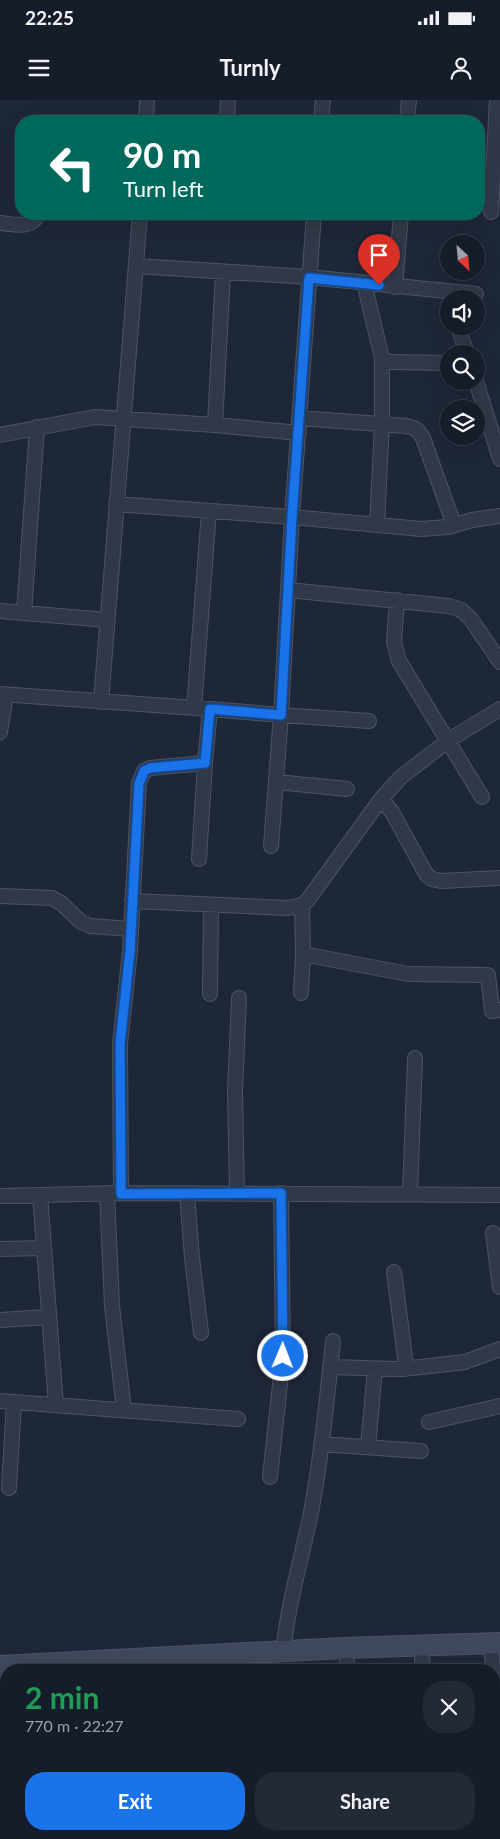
<!DOCTYPE html>
<html lang="en">
<head>
<meta charset="utf-8">
<style>
	:root { --surface:#161d2a; --page:#232a36; --text:#f1f3f6; --muted:#9ea2a8; --line:#353b47; --accent:#1a73e8 }
	body { margin:0; font-family:Lato,sans-serif; background:var(--page); color:var(--text); height:100vh; display:flex; flex-direction:column; font-size:19px; white-space:nowrap }
	* { box-sizing:border-box; margin:0 }
	p { font-size:16px; color:var(--muted) }
	.icon { flex:none; width:28px; height:28px; fill:none; stroke:currentColor; stroke-width:2; stroke-linecap:round; stroke-linejoin:round }
	.map { position:relative; flex:1; overflow:hidden }
	.details { position:absolute; left:0px; top:1564px; width:500px; height:176px; display:flex; flex-direction:column; background:var(--surface); border-radius:20px 20px 0 0; box-shadow:0 5px 20px #0002,0 0 0 1px var(--line) }
	.details>* { flex:none }
	.guide { position:absolute; left:15px; top:15px; width:470px; height:105px; border-radius:20px; box-shadow:0 5px 20px #0002,0 0 0 1px var(--line); background:#00695c; color:#fff; overflow:hidden }
	.needle { width:32px; rotate:154deg }
	.fabs { position:absolute; left:440px; top:135px; display:grid; gap:10px }
	.fabs a { display:grid; place-items:center; width:45px; height:45px; border-radius:50%; background:var(--surface); box-shadow:0 5px 20px #0002,0 0 0 1px var(--line); font-size:25px }
	.pin { position:absolute; display:grid; place-items:center; width:42px; height:42px; color:#fff; margin:-51px -21px; border-radius:50% 50% 50% 0; rotate:-45deg; box-shadow:0 0 5px #0007 }
	.pin .icon { rotate:45deg }
	.me { position:absolute; width:55px; margin:-28px; rotate:1deg; stroke-linejoin:round; filter:drop-shadow(0 0 4px #0008) }
	.turn { display:flex; align-items:center; gap:18px; height:105px; padding:0 25px; font-size:22px }
	.turn .icon { width:65px; height:65px; stroke-width:2.5 }
	.turn b { display:block; font-size:35px; line-height:42px }
	.round { display:grid; place-items:center; flex:none; width:52px; height:52px; border-radius:20px; background:var(--page) }
	.overview { display:flex; align-items:center; justify-content:space-between; height:85px; padding:0 25px }
	h1 { font-size:30px; font-weight:700; line-height:38px; color:#1e9e55 }
	.primary-button { display:flex; gap:10px; margin-top:auto; padding:10px 25px }
	.primary-button a { flex:1; height:58px; border-radius:20px; background:var(--accent); color:#fff; font-size:20px; font-weight:700; line-height:58px; text-align:center }
	.primary-button a+a { background:var(--page); color:var(--text) }
	.status { display:flex; justify-content:space-between; align-items:center; height:35px; padding:0 25px; background:var(--surface); direction:ltr }
	.status svg { height:14px; fill:currentColor }
	header { display:flex; justify-content:space-between; align-items:center; height:65px; padding:0 25px; background:var(--surface); font-size:22px; font-weight:700 }
	.map>svg:first-child { display:block }
	.lines { fill:none; stroke-linecap:round; stroke-linejoin:round }
	.minor-casing { stroke:#4c5464; stroke-width:16 }
	.secondary-casing { stroke:#4c5464; stroke-width:22 }
	.minor { stroke:#313948; stroke-width:14 }
	.secondary { stroke:#3f485c; stroke-width:20 }
	.route-casing { stroke:#114b97; stroke-width:12 }
	.route { stroke:#1a73e8; stroke-width:9 }
</style>
</head>
<body>
<div class="status"><b>22:25</b><svg viewBox="0 0 49 12"><path d="M0 12V9h3v3zM5 12V6h3v6zM10 12V3h3v9zM15 12V0h3v12zM26 1h20v11H26zM47 4h2v5h-2z"/></svg></div>
<header><svg class="icon" aria-label="menu" viewBox="0 0 24 24"><path d="M4 6h16M4 12h16M4 18h16"/></svg>Turnly<svg class="icon" aria-label="person" viewBox="0 0 24 24"><circle cx="12" cy="8" r="4"/><path d="M4 21q1-7 8-7t8 7"/></svg></header>
<div class="map">
<svg width="500" height="1739" viewBox="0 0 500 1739">
	<rect width="100%" height="100%" fill="#1e2738"/>
	<g class="lines">
		<g class="minor-casing">
			<path id="minor" d="M146 21 147 0
				M227 21 228 0
				M321 21 323 0
				M407 21 409 0
				M491 112 497 0
				M314 114 292 417 281 615 369 621
				M0 123C13 124 32 130 38 114
				M136 166 309 177 476 194
				M364 183 382 258 386 261 392 262 449 263
				M395 187 401 114
				M458 226 467 254
				M476 281 500 359
				M300 318 406 326 414 328 419 332 423 338 454 425
				M215 325 223 172
				M0 335 95 317 215 325 299 333
				M116 404 292 417 421 429 448 427 472 420 500 416
				M377 425 382 323V258
				M288 490 449 506 461 510 470 518 500 562
				M397 500 394 542 399 561 482 697
				M0 511 107 520
				M24 513 37 327
				M0 594 210 609
				M101 602 140 114
				M194 608 209 411
				M0 632 6 595
				M277 682 347 689
				M381 699 392 712 426 774 432 779 441 781 500 778
				M199 759 205 663
				M0 796 52 798 61 803 81 822 90 826 131 829
				M132 801 288 808 302 805 307 801 381 699 401 677 449 640 500 609
				M303 854 408 874 488 875 492 911 500 910
				M301 893 303 854 302 805
				M210 894 211 805
				M107 1093 112 1206 124 1310
				M121 1093 500 1095
				M187 1093 192 1158 201 1233
				M237 1093 235 992 239 898
				M410 1094 415 958
				M40 1095 56 1305
				M0 1096 121 1093 120 944 130 851 139 683 144 671 150 668 205 663 210 609 281 615 271 746
				M493 1133 500 1187
				M0 1149 44 1148
				M0 1220 48 1217
				M330 1267 397 1269H402L406 1265 394 1172
				M402 1269 465 1262 500 1249
				M0 1301 238 1319
				M429 1322 500 1306
				M321 1344 421 1351
				M368 1347 375 1269
				M270 1377 283 1256 281 1093
				M9 1388 14 1302
				M283 1552C288 1506 300 1463 310 1418 321 1360 327 1299 333 1241
				M492 1555 493 1570
				M422 1558 423 1570
				M347 1562 348 1570
				M494 1573 499 1636 496 1673 500 1723
				M365 1734 366 1739
				M438 1734V1739
				M262 1739 278 1734"/>
		</g>
		<g class="secondary-casing">
			<path id="secondary" d="M0 1566 344 1548 500 1543"/>
		</g>
		<use href="#minor" class="minor"/>
		<use href="#secondary" class="secondary"/>
	</g>
	<g class="lines">
		<g class="route-casing">
			<path id="route" d="M283 1256 281 1093 121 1094 120 944 130 851 139 684 144 671 150 668 205 663 210 609 281 615 292 417 309 178 379 185"/>
		</g>
		<use href="#route" class="route"/>
	</g>
</svg>
<div class="fabs">
<a><svg class="needle" viewBox="-14 -14 28 28"><path d="M0-13l5 13h-10z" fill="#e53935"/><path d="M0 13l5-13h-10z" fill="#9ea2a8"/></svg></a>
<a><svg class="icon" aria-label="sound" viewBox="0 0 24 24"><path d="M4 9h4l5-4v14l-5-4H4zM17 9q2 3 0 6"/></svg></a>
<a><svg class="icon" aria-label="search" viewBox="0 0 24 24"><circle cx="10" cy="10" r="6"/><path d="M15 15l6 6"/></svg></a>
<a><svg class="icon" aria-label="layers" viewBox="0 0 24 24"><path d="M12 4l9 5-9 5-9-5zM3 14l9 5 9-5"/></svg></a>
</div>
<div class="pin" style="left:379px;top:185px;background:#d93025"><svg class="icon" aria-label="arrive" viewBox="0 0 24 24"><path d="M6 21V4h12l-3 4 3 4H6"/></svg></div>
<svg class="me" style="left:283px;top:1256px" viewBox="-20 -20 40 40"><circle r="17" fill="#1a73e8" stroke="#fff" stroke-width="3"/><path d="M0-11L8 9 0 5-8 9z" fill="#fff"/></svg>
<div class="guide">
<div class="turn"><svg class="icon" aria-label="left" viewBox="0 0 24 24"><path d="M17 20v-9H6M10 6l-5 5 5 5"/></svg><div><b>90 m</b>Turn left</div></div>
</div>
<section class="details">
<div class="overview"><div><h1>2 min</h1><p>770 m · 22:27</p></div><a class="round"><svg class="icon" aria-label="close" viewBox="0 0 24 24"><path d="M6 6l12 12M18 6L6 18"/></svg></a></div>
<div class="primary-button"><a>Exit</a><a>Share</a></div>
</section>
</div>
</body>
</html>
